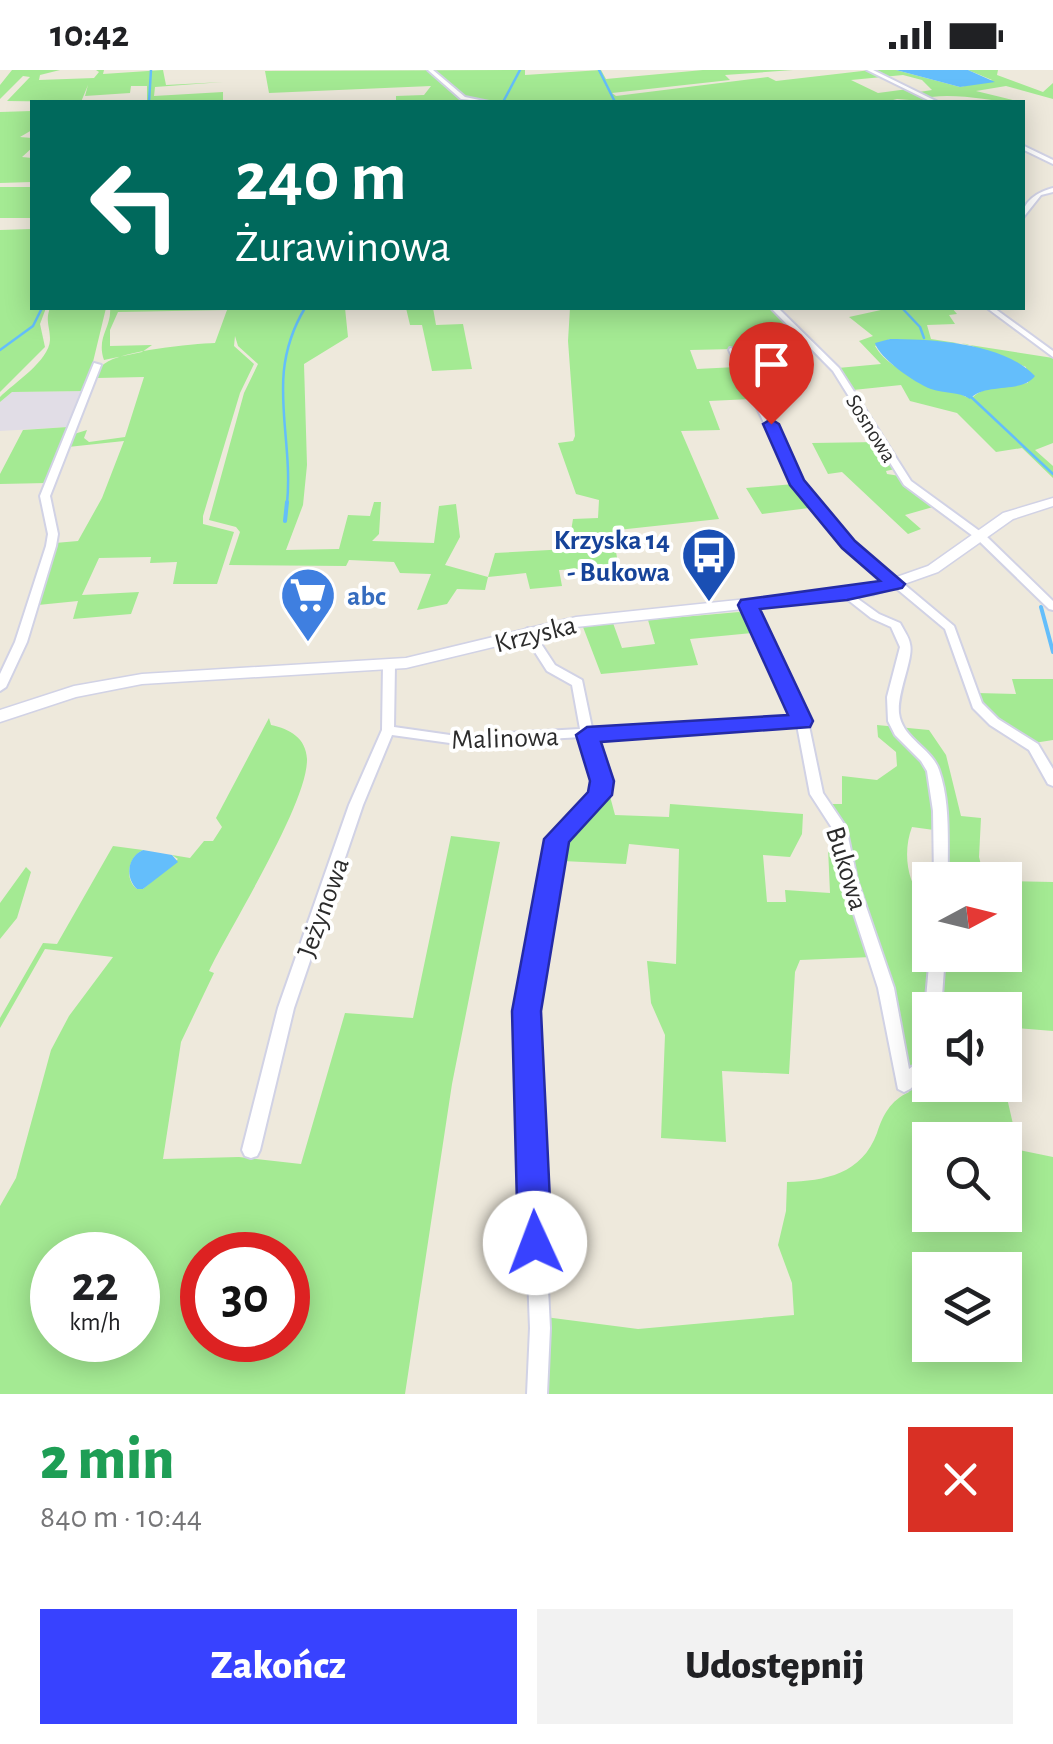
<!DOCTYPE html>
<html lang="pl">
<head>
<meta charset="utf-8">
<style>
	:root { --surface:#fff; --page:#f2f2f2; --text:#202124; --muted:#757577; --accent:#3842ff }
	body { margin:0; font-family:"Alegreya Sans",sans-serif; background:var(--page); color:var(--text); height:100vh; display:flex; flex-direction:column; font-size:38px; white-space:nowrap }
	* { box-sizing:border-box; margin:0 }
	p { font-size:32px; color:var(--muted) }
	.icon { flex:none; width:55px; height:55px; fill:none; stroke:currentColor; stroke-width:2; stroke-linecap:round; stroke-linejoin:round }
	.map { position:relative; height:1324px; overflow:hidden }
	.sheet { display:flex; flex-direction:column; background:var(--surface); flex:1 }
	.sheet>* { flex:none }
	.banner { position:absolute; left:30px; top:30px; width:995px; height:210px; border-radius:0px; box-shadow:0 5px 25px #0003; background:#00695c; color:#fff; overflow:hidden }
	.needle { width:65px; rotate:83deg }
	.controls { position:absolute; left:912px; top:792px; display:grid; gap:20px }
	.controls a { display:grid; place-items:center; width:110px; height:110px; border-radius:0px; background:var(--surface); box-shadow:0 5px 25px #0003; font-size:50px }
	.speed { position:absolute; left:30px; top:1162px; display:flex; gap:20px; font-size:50px; font-weight:700; text-align:center }
	.speed>* { display:grid; place-content:center; width:130px; height:130px; border-radius:50%; background:var(--surface); box-shadow:0 5px 25px #0003; line-height:1 }
	.speed small { font-size:25px; font-weight:400 }
	.speed .limit { border:15px solid #d22; background:#fff; color:#111 }
	.pin { position:absolute; display:grid; place-items:center; width:85px; height:85px; color:#fff; margin:-102px -42px; border-radius:50% 50% 50% 0; rotate:-45deg; box-shadow:0 0 10px #0007 }
	.pin .icon { rotate:45deg }
	.me { position:absolute; width:110px; margin:-55px; rotate:358deg; stroke-linejoin:round; filter:drop-shadow(0 0 8px #0008) }
	.turn { display:flex; align-items:center; gap:35px; height:210px; padding:0 40px; font-size:45px }
	.turn .icon { width:130px; height:130px; stroke-width:2.5 }
	.turn b { display:block; font-size:70px; line-height:85px }
	.round { display:grid; place-items:center; flex:none; width:105px; height:105px; border-radius:0px; background:var(--page) }
	.headline { display:flex; align-items:center; justify-content:space-between; height:170px; padding:0 40px }
	h1 { font-size:60px; font-weight:800; line-height:75px; color:#1e9e55 }
	.primary-button { display:flex; gap:20px; margin-top:auto; padding:20px 40px }
	.primary-button a { flex:1; height:115px; border-radius:0px; background:var(--accent); color:#fff; font-size:40px; font-weight:800; line-height:115px; text-align:center }
	.primary-button a+a { background:var(--page); color:var(--text) }
	.status { display:flex; justify-content:space-between; align-items:center; height:70px; padding:0 50px; background:var(--surface); direction:ltr }
	.status svg { height:28px; fill:currentColor }
	.map>svg:first-child { display:block }
	.industrial { fill:#e1dde6 }
	.green { fill:#a4ea93; fill-rule:evenodd }
	.water { fill:#64befb }
	.lines { fill:none; stroke-linecap:round; stroke-linejoin:round }
	.stream-far1 { stroke:#64befb; stroke-width:2.5 }
	.stream { stroke:#64befb; stroke-width:4 }
	.street-casing { stroke:#d1d2e5; stroke-width:4 }
	.secondary-casing { stroke:#d1d2e5; stroke-width:3 }
	.street { fill:#fff; fill-rule:evenodd }
	.secondary { fill:#fff; fill-rule:evenodd }
	.route { fill:#3842ff; stroke:#242ba6; stroke-width:2.5 }
	.labels { text-anchor:middle; stroke-width:8; stroke-linejoin:round; paint-order:stroke }
	.far-street-label { font-size:22px; fill:#2b2b2b; stroke:#fff }
	.transit-label { font-size:28px; font-weight:bold; fill:#164399; stroke:#fff; text-anchor:end }
	.shop-label { font-size:28px; font-weight:bold; fill:#366cbe; stroke:#fff; text-anchor:start }
	.street-label { font-size:28px; fill:#2b2b2b; stroke:#fff }
</style>
</head>
<body>
<div class="status"><b>10:42</b><svg viewBox="0 0 49 12"><path d="M0 12V9h3v3zM5 12V6h3v6zM10 12V3h3v9zM15 12V0h3v12zM26 1h20v11H26zM47 4h2v5h-2z"/></svg></div>
<div class="map">
<svg width="1053" height="1324" viewBox="0 0 1053 1324">
	<rect width="100%" height="100%" fill="#eee9dc"/>
	<path class="industrial" d="M86 321 69 357 0 361V332L12 322Z"/>
	<path class="green" d="M12 0H60L40 5 39 10 94 8 99 2 96 0H104L103 4 163 0 166 15 223 12 155 17 154 26 223 22V32H147V16H131L130 23 85 26 88 15 81 32 7 31 30 7 23 6 0 29V15Z
		M525 0V5L601 0 606 9 703 0H793L725 5 730 10 612 23 616 26 768 7 776 11 871 0H896L960 17 992 10 968 0H998L997 5 1043 22 1053 13V29L1006 16 976 21 1021 32C991 32 961 23 931 27L934 30 923 27 934 32 897 29 885 32H396V26L424 25 431 16 269 23 265 1ZM903 5 922 10 932 20 919 22 904 15 908 19 878 23 851 10Z
		M32 41V60L20 67 32 68V78L22 87 32 88V112L0 113V42Z
		M0 117H32L31 148H0Z
		M32 159V238H46L40 254 45 277 0 322V160Z
		M50 238H106L86 321 12 322 0 332V327C14 313 49 291 50 270 50 256 45 251 50 238Z
		M110 238H345L348 267 304 294 307 395 303 435 286 480 339 479 348 445 370 446 374 432H381L379 464 372 471 434 473 439 436 456 434 460 467 445 495 488 507 495 483 568 479 573 449 598 448 599 430 576 424 558 373 573 371 575 366 568 271 570 238H771L790 253 750 264 792 328H762L734 279 690 280 697 299 736 297 732 287 755 325 751 329 709 331 720 360 681 361 719 449 618 460 613 465 621 510 585 513 578 499 559 500 562 516 530 519 526 503 488 507 485 520 457 519 447 534 417 540 431 504 400 503 394 492 349 490 346 496 229 495 240 462 236 457 209 450 244 323 258 294 238 276 235 266 234 276 254 294 240 323 203 446V454L234 462 217 514H173L177 492 150 493 151 487 99 488 82 525 139 522 131 544 73 549 78 531 38 535 55 473 78 471 102 428 124 371 68 377 74 364 87 360 84 368 89 372 125 367 144 307 97 308C99 303 100 297 104 294 122 280 192 274 215 273L227 240 118 242 110 260V276L152 275 142 282 104 290C96 267 112 257 110 238Z
		M406 238H433L436 255 463 254 472 299 432 301 422 255H410Z
		M890 238H952L957 244 949 245 955 254 927 255 931 269 1053 288V373L1035 380 1053 396V408L1022 378 996 382 957 343 910 331 901 315 853 320 838 298 881 294 859 271 873 266 849 247ZM890 269 967 274 1026 297 1028 313C1009 315 984 315 972 328L966 327C937 309 894 308 875 276Z
		M68 357 47 413 0 414V404L23 360Z
		M879 372 895 399 886 401 887 404 900 406 933 437 905 445 921 459 908 464 842 402 828 404 812 373Z
		M794 414 809 438 762 444 746 418Z
		M739 542 745 545 752 563 690 569 698 595 601 604 583 557 613 553 622 578 655 574 648 550Z
		M1012 609H1053V670L1034 673C1012 659 988 647 977 623L1016 624Z
		M269 648 271 655C290 659 306 668 307 689 308 733 231 855 209 901L214 903 181 972 163 1089 239 1087 301 1094 345 943 413 948 451 766 500 772 452 1014 405 1324H0V1136L16 1108 51 980 69 946 113 887 45 879 0 958V948L43 873 57 874 113 776 143 780C128 787 124 809 137 819H143L178 789 172 785 190 788 204 771H213L222 757 216 748ZM52 1185H138V1270H52ZM202 1185H288V1270H202Z
		M877 655 929 660 946 685 961 746 981 748 979 787 984 807 995 810H946L934 760 912 757C903 780 906 813 924 829L930 830V885H1005V811L1053 812V961L1005 957V940H930V1015H1004L1019 1080 1053 1087V1324H545V1247L638 1259 794 1245 792 1213 778 1175 786 1141 787 1112C825 1111 862 1104 877 1063 883 1045 890 1031 909 1022L892 923 862 835 843 757 831 734H842V706L877 710 897 696 896 682 878 667ZM930 1070H1005V1145H930ZM930 1200H1005V1275H930Z
		M607 715 615 745 669 747 670 734 803 744 802 764 790 787 763 785 767 832H786L785 820 830 823 828 778 838 779 872 887 800 890 795 902 789 1004 722 1001 726 1072 661 1068 665 965 651 933 647 891 676 894 679 779 629 774 626 794 562 791C567 751 601 749 607 715Z
		M26 797 31 802 17 848 0 869V833Z"/>
	<path class="water" d="M896 0H968L995 12 960 17Z
		M890 269C933 269 1004 273 1035 306 1022 324 984 312 970 329 958 321 945 324 931 319 915 313 879 288 875 273Z
		M143 780 172 785 178 792 143 819H137C125 808 127 787 143 780Z"/>
	<g class="lines">
		<path class="stream-far1" d="M599 0 615 32
			M149 32 151 0
			M503 32 520 0
			M902 238 920 257 924 268
			M0 280 33 256 42 238
			M969 325 1053 404
			M287 434C294 362 264 306 305 238"/>
		<path class="stream" d="M285 451 287 432
			M1041 537 1053 582"/>
		<g class="street-casing">
			<path id="street" d="M428 0H433L465 27 489 32 461 29Z
				M867 0H873L938 32H932Z
				M1022 75 1053 90V94L1022 79Z
				M1053 118V122L1041 125 1022 149C1022 131 1038 122 1053 118Z
				M771 238H778L839 298 911 411 985 465 1053 531V540L1049 539 977 469 904 415 833 301Z
				M987 238H994L1053 281V287Z
				M730 278 737 280 800 410 853 473 887 506 905 515 954 556 982 633 998 649 1038 674 1053 699V716L1048 714 1029 680 990 655 973 638 945 559 897 519 879 510 845 477 793 413 729 280Z
				M94 293 101 295 50 426 58 464 56 476 27 572 6 617 0 621V604L15 572 46 476 48 464 40 426Z
				M847 521 879 544 900 553C903 559 909 567 910 574 914 588 897 622 899 643 902 669 931 677 939 700 951 734 947 775 948 810H934L933 741 927 701 921 691 895 665 888 651 887 627 900 577 891 557 871 548 843 526 842 524 843 522Z
				M748 532 754 535 808 651 823 723 846 757 857 810 894 918 909 999 916 994 924 961 930 959V1001L910 1019 904 1022 898 1019 878 918 843 810 832 758 810 724 797 655 594 667 609 711 607 725 564 771 534 941 550 1258 547 1324H527L530 1258 518 941 550 769 594 723 595 711 582 667 457 674 392 665 363 735 294 938 260 1080 257 1086 251 1088 245 1086 242 1080 278 938 349 735 382 660 383 595 385 592H393L395 595 394 657 457 666 580 659 572 615 547 601 522 562 528 558 532 560 555 595 582 610 592 658 794 647 742 535Z
				M930 884 945 885 941 940H930V946L925 940Z"/>
		</g>
		<g class="secondary-casing">
			<path id="secondary" d="M1053 428V436L1013 449 938 502 873 525 576 557 406 598 142 614 76 627 0 652V640L74 616 142 604 406 588 576 547 871 516 928 496 1003 443Z"/>
		</g>
		<use href="#street" class="street"/>
		<use href="#secondary" class="secondary"/>
	</g>
	<path class="route" d="M771 349 779 354 804 410 855 471 905 514 902 518 847 530 760 539 813 651 810 657 601 672 614 711 612 725 569 772 541 941 552 1173 547 1185 535 1190 523 1185 518 1173 512 941 544 769 588 722 590 711 576 665 587 657 788 645 738 535 741 530 880 511 842 478 790 415 763 354Z"/>
	<defs>
		<g id="bus-pin" transform="scale(2.875)"><path d="M0 17L-7.5 6A9.5 9.5 0 1 1 7.5 6Z" fill="#1a4fb4" stroke="#fff"/><path d="M-5-6H5V4H4V6H2V4H-2V6H-4V4H-5ZM-3.5-4V0h7V-4ZM-3.5 1.2v1.5H-2V1.2ZM2 1.2v1.5H3.5V1.2Z" fill="#fff"/></g>
		<g id="supermarket-pin" transform="scale(2.875)"><path d="M0 17L-7.5 6A9.5 9.5 0 1 1 7.5 6Z" fill="#3f7fe0" stroke="#fff"/><path d="M-6-5.5h2.5l.6 2H6L4.5 2H-2.5L-4.4-4H-6ZM-1.5 3.2a1.3 1.3 0 1 0 .1 0ZM3 3.2a1.3 1.3 0 1 0 .1 0Z" fill="#fff"/></g>
	</defs>
	<g fill-rule="evenodd">
		<use href="#bus-pin" x="709" y="485"/>
		<use href="#supermarket-pin" x="308" y="525"/>
	</g>
	<g class="labels">
		<g class="far-street-label">
			<text transform="translate(872 358) rotate(58)" y="8">Sosnowa</text>
		</g>
		<g class="transit-label">
			<text x="670" y="479">Krzyska 14<tspan x="670" dy="32">- Bukowa</tspan></text>
		</g>
		<g class="shop-label">
			<text x="347" y="535">abc</text>
		</g>
		<g class="street-label">
			<text transform="translate(535 563) rotate(-14)" y="10">Krzyska</text>
			<text transform="translate(505 667) rotate(-2)" y="10">Malinowa</text>
			<text transform="translate(848 798) rotate(73)" y="10">Bukowa</text>
			<text transform="translate(322 837) rotate(-70)" y="10">Jeżynowa</text>
		</g>
	</g>
</svg>
<div class="controls">
<a><svg class="needle" viewBox="-14 -14 28 28"><path d="M0-13l5 13h-10z" fill="#e53935"/><path d="M0 13l5-13h-10z" fill="#757577"/></svg></a>
<a><svg class="icon" aria-label="sound" viewBox="0 0 24 24"><path d="M4 9h4l5-4v14l-5-4H4zM17 9q2 3 0 6"/></svg></a>
<a><svg class="icon" aria-label="search" viewBox="0 0 24 24"><circle cx="10" cy="10" r="6"/><path d="M15 15l6 6"/></svg></a>
<a><svg class="icon" aria-label="layers" viewBox="0 0 24 24"><path d="M12 4l9 5-9 5-9-5zM3 14l9 5 9-5"/></svg></a>
</div>
<div class="speed"><div>22<small>km/h</small></div><div class="limit">30</div></div>
<div class="pin" style="left:771px;top:354px;background:#d93025"><svg class="icon" aria-label="arrive" viewBox="0 0 24 24"><path d="M6 21V4h12l-3 4 3 4H6"/></svg></div>
<svg class="me" style="left:535px;top:1173px" viewBox="-20 -20 40 40"><circle r="19" fill="#fff"/><path d="M0-13L10 11 0 6-10 11z" fill="#3842ff"/></svg>
<div class="banner">
<div class="turn"><svg class="icon" aria-label="left" viewBox="0 0 24 24"><path d="M17 20v-9H6M10 6l-5 5 5 5"/></svg><div><b>240 m</b>Żurawinowa</div></div>
</div>
</div>
<section class="sheet">
<div class="headline"><div><h1>2 min</h1><p>840 m · 10:44</p></div><a class="round" style="background:#d93025;color:#fff"><svg class="icon" aria-label="close" viewBox="0 0 24 24"><path d="M6 6l12 12M18 6L6 18"/></svg></a></div>
<div class="primary-button"><a>Zakończ</a><a>Udostępnij</a></div>
</section>
</body>
</html>
